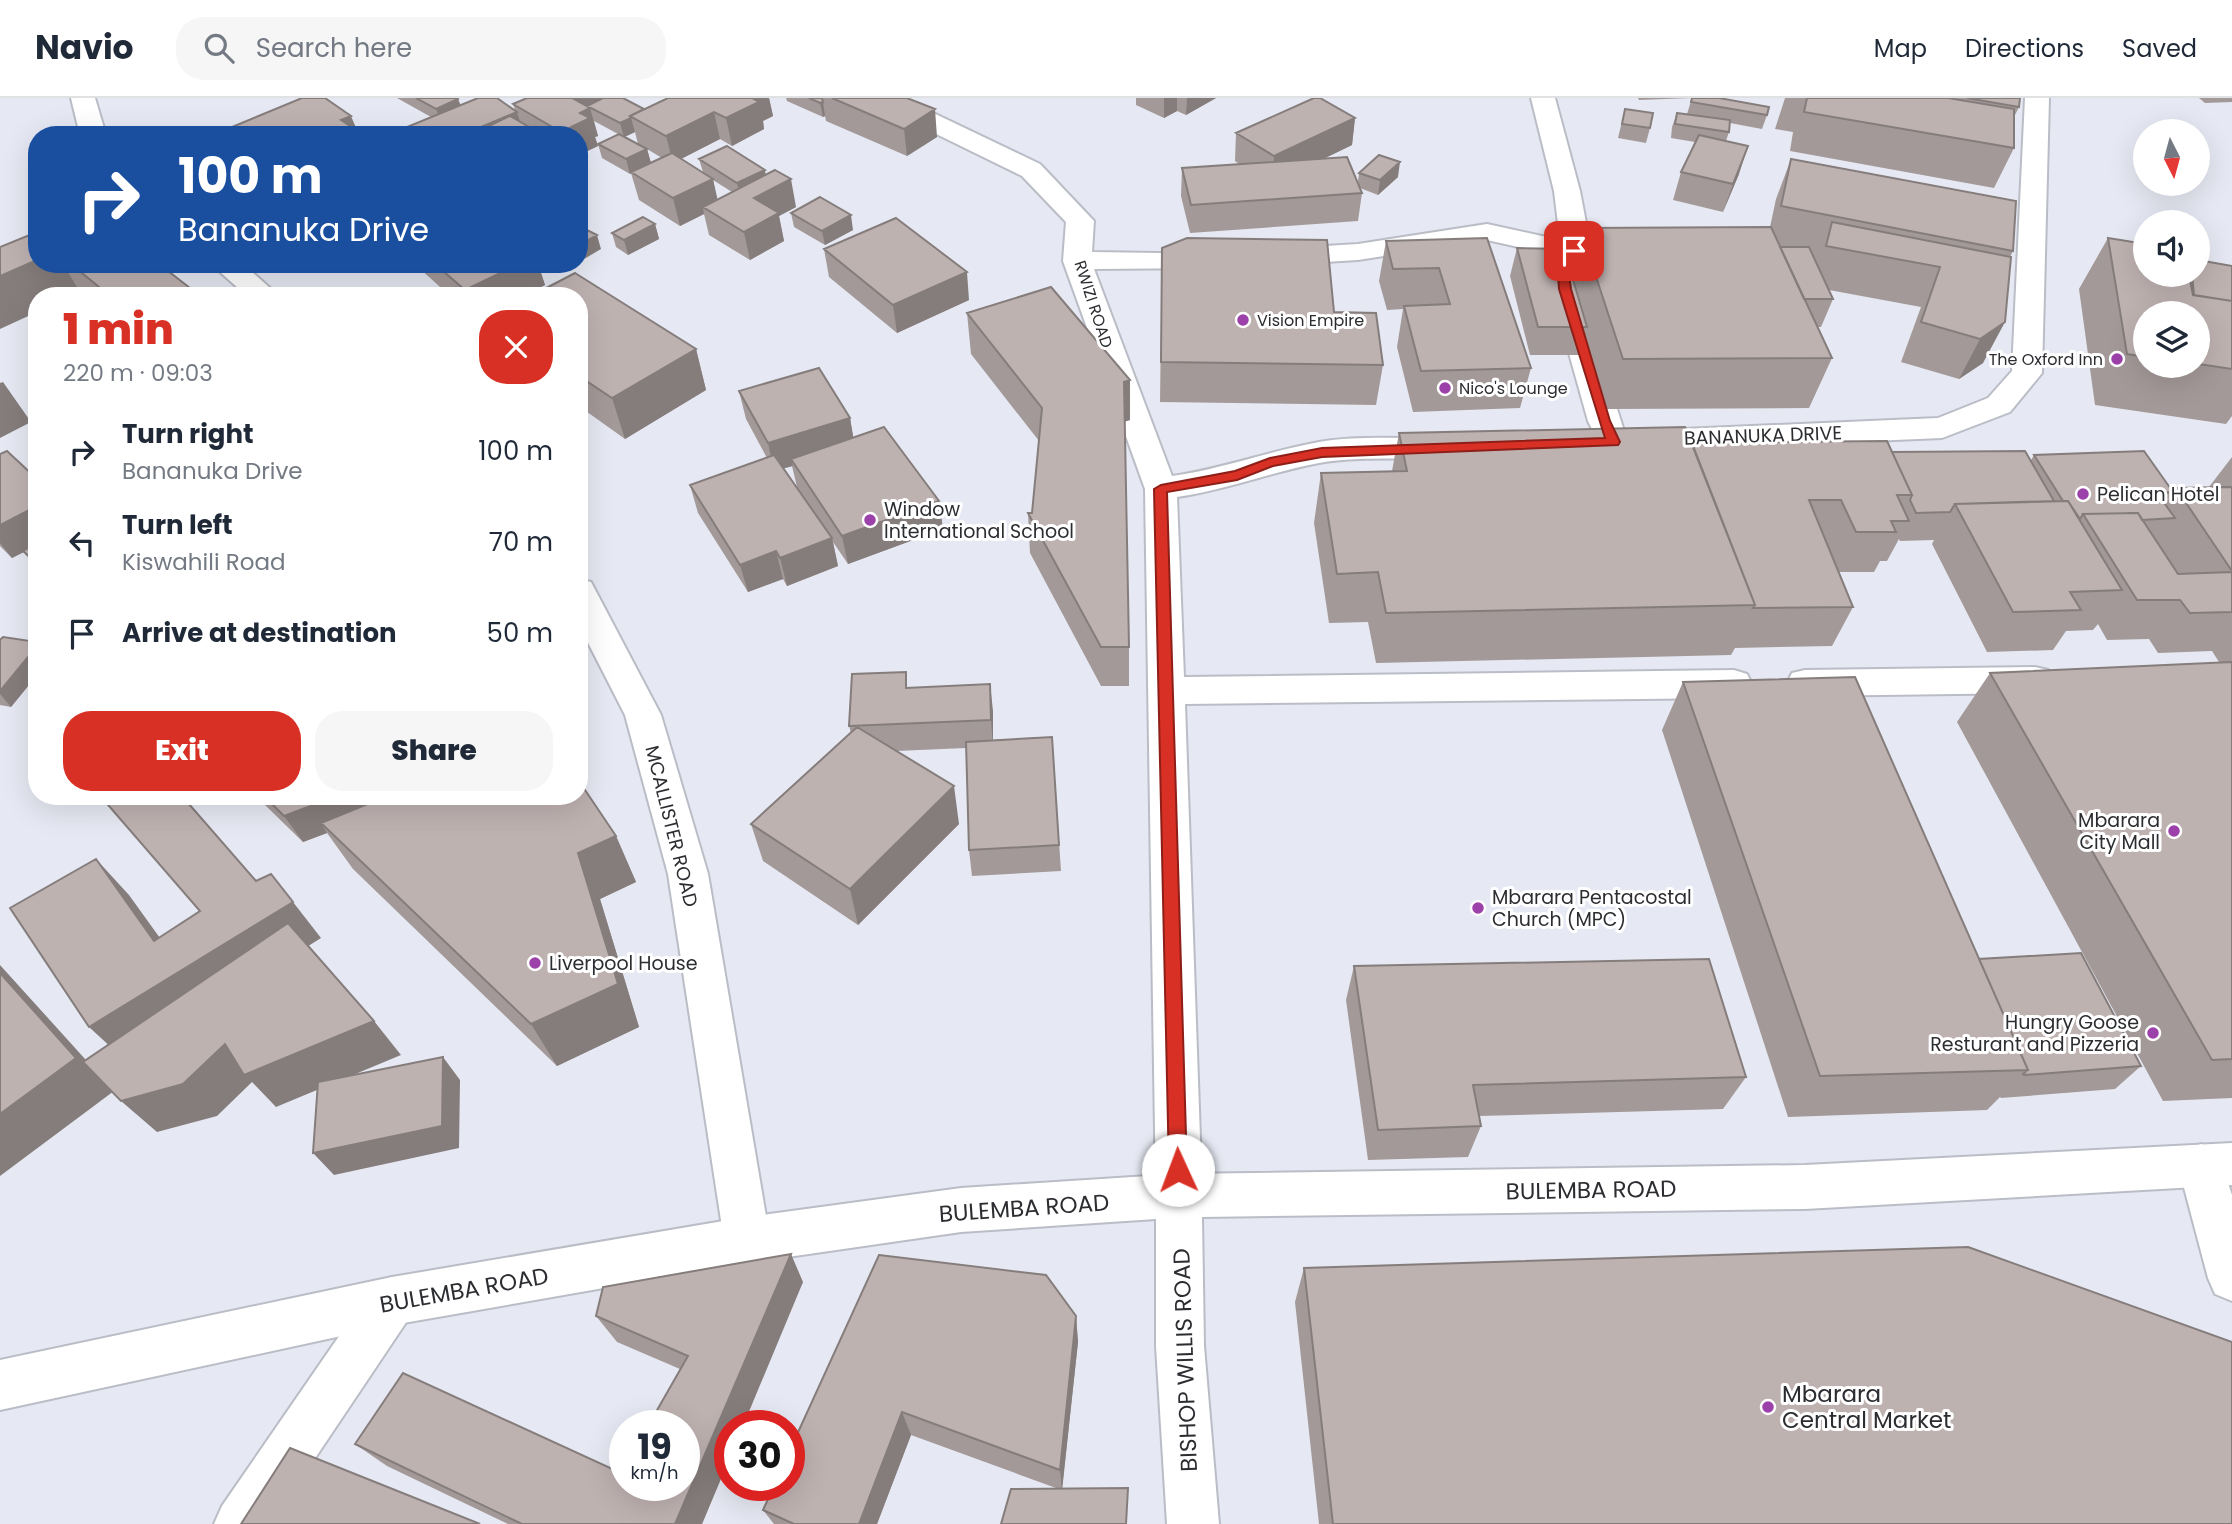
<!DOCTYPE html>
<html lang="en">
<head>
<meta charset="utf-8">
<style>
	:root { --surface:#fff; --page:#f6f6f7; --text:#1f2937; --muted:#747a83; --line:#e0e1e3; --accent:#d93025 }
	body { margin:0; font-family:Poppins,sans-serif; background:var(--page); color:var(--text); height:100vh; display:flex; flex-direction:column; font-size:26px; white-space:nowrap }
	* { box-sizing:border-box; margin:0 }
	p { font-size:23px; color:var(--muted) }
	.icon { flex:none; width:38px; height:38px; fill:none; stroke:currentColor; stroke-width:2; stroke-linecap:round; stroke-linejoin:round }
	.map { position:relative; flex:1; overflow:hidden }
	.details { position:absolute; left:28px; top:189px; width:560px; height:518px; display:flex; flex-direction:column; background:var(--surface); border-radius:28px; box-shadow:0 7px 28px #0002 }
	.details>* { flex:none }
	.hud { position:absolute; left:28px; top:28px; width:560px; height:147px; border-radius:28px; box-shadow:0 7px 28px #0002; background:#1a4fa0; color:#fff; overflow:hidden }
	.needle { width:46px; rotate:174deg }
	.controls { position:absolute; left:2133px; top:21px; display:grid; gap:14px }
	.controls a { display:grid; place-items:center; width:77px; height:77px; border-radius:50%; background:var(--surface); box-shadow:0 7px 28px #0002; font-size:35px }
	.speed { position:absolute; left:609px; top:1312px; display:flex; gap:14px; font-size:35px; font-weight:700; text-align:center }
	.speed>* { display:grid; place-content:center; width:91px; height:91px; border-radius:50%; background:var(--surface); box-shadow:0 7px 28px #0002; line-height:1 }
	.speed small { font-size:18px; font-weight:400 }
	.speed .limit { border:10px solid #d22; background:#fff; color:#111 }
	.pin { position:absolute; display:grid; place-items:center; width:60px; height:60px; color:#fff; margin:-30px; border-radius:14px; box-shadow:0 4px 10px #0006 }
	.me { position:absolute; width:77px; margin:-38px; rotate:358deg; stroke-linejoin:round; filter:drop-shadow(0 0 5px #0008) }
	.turn { display:flex; align-items:center; gap:24px; height:147px; padding:0 35px; font-size:32px }
	.turn .icon { width:91px; height:91px; stroke-width:2.5 }
	.turn b { display:block; font-size:49px; line-height:60px }
	.round { display:grid; place-items:center; flex:none; width:74px; height:74px; border-radius:28px; background:var(--page) }
	.overview { display:flex; align-items:center; justify-content:space-between; height:119px; padding:0 35px }
	h1 { font-size:42px; font-weight:800; line-height:52px; color:var(--accent) }
	.action { display:flex; gap:14px; margin-top:auto; padding:14px 35px }
	.action a { flex:1; height:80px; border-radius:28px; background:var(--accent); color:#fff; font-size:28px; font-weight:800; line-height:80px; text-align:center }
	.action a+a { background:var(--page); color:var(--text) }
	ul { padding:0; list-style:none }
	li { display:flex; align-items:center; gap:21px; height:91px; padding:0 35px }
	li div { flex:1 }
	li b { display:block; font-size:26px }
	li em { font-style:normal }
	header { display:flex; align-items:center; gap:42px; box-sizing:border-box; height:98px; padding:0 35px; background:var(--surface); border-bottom:2px solid var(--line) }
	header strong { font-size:33px }
	nav { display:flex; gap:38px; margin-inline-start:auto; font-size:24px }
	.search { width:490px; height:63px; background:var(--page); display:flex; align-items:center; gap:18px; box-sizing:border-box; padding:0 24px; border-radius:28px; color:var(--muted); font-size:26px }
	.map>svg:first-child { display:block }
	.lines { fill:none; stroke-linecap:round; stroke-linejoin:round }
	.street-casing { stroke:#babdc6; stroke-width:4 }
	.secondary-casing { stroke:#babdc6; stroke-width:4 }
	.street { fill:#fff; fill-rule:evenodd }
	.secondary { fill:#fff; fill-rule:evenodd }
	.wall { fill:#a39998; fill-rule:evenodd }
	.shaded-wall { fill:#857d7c }
	.building { fill:#beb2b1; stroke:#857d7c; stroke-width:2 }
	.route { fill:#d93025; stroke:#8d1f18; stroke-width:2 }
	.poi-dot { fill:#9c40aa; stroke:#fff; stroke-width:2.5 }
	.labels { text-anchor:middle; stroke-width:6; stroke-linejoin:round; paint-order:stroke }
	.far-street-label { font-size:16px; fill:#2c2d31; stroke:#fff }
	.far-poi-label { font-size:16px; fill:#2c2d31; stroke:#fff; text-anchor:start }
	.street-label { font-size:19px; fill:#2c2d31; stroke:#fff }
	.poi-label { font-size:19px; fill:#2c2d31; stroke:#fff; text-anchor:start }
	.near-street-label { font-size:23px; fill:#2c2d31; stroke:#fff }
	.near-poi-label { font-size:23px; fill:#2c2d31; stroke:#fff; text-anchor:start }
</style>
</head>
<body>
<header>
<strong>Navio</strong>
<div class="search"><svg class="icon" aria-label="search" viewBox="0 0 24 24"><circle cx="10" cy="10" r="6"/><path d="M15 15l6 6"/></svg>Search here</div>
<nav><a>Map</a><a>Directions</a><a>Saved</a></nav>
</header>
<div class="map">
<svg width="2232" height="1426" viewBox="0 0 2232 1426">
	<rect width="100%" height="100%" fill="#e6e9f3"/>
	<g class="lines">
		<g class="street-casing">
			<path id="street" d="M71 0H95L106 37H80Z
				M870 0H902L1040 66 1094 123 1092 154 1225 156 1229 162 1225 168 1215 170 1094 171 1172 378C1222 371 1269 353 1319 344 1360 337 1406 341 1448 340L1459 343 1464 350 1459 357 1448 360C1406 362 1360 358 1319 365 1271 374 1226 392 1177 399L1184 579 1734 572 1747 576 1752 586 1747 596 1734 600 1185 606 1202 1098 1195 1113 1179 1120 1163 1113 1156 1098 1145 391 1063 163 1066 124 1022 78 873 5Z
				M1531 0H1555L1580 93 1587 130 1588 153 1579 191 1625 336 1637 333 1938 320 1988 300 2012 273 2025 0H2049L2042 275 2010 314 1942 340 1637 353C1624 350 1616 355 1602 351L1588 323 1551 191 1559 158 1487 142 1358 162 1275 167 1265 165 1261 159 1265 153 1275 151 1358 146 1487 126 1560 142 1554 93Z
				M211 166H243L279 198H247Z
				M579 481 591 484 661 617 708 776 770 1142 763 1158 747 1165 731 1158 724 1142 668 776 625 617 579 527Z
				M2035 569 2048 572 2053 582 2048 592 2035 595 1805 598 1792 595 1787 585 1792 575 1805 572Z
				M2201 1046 2217 1052 2232 1097V1203L2215 1196 2208 1180 2178 1067 2185 1052Z
				M392 1179 409 1186 416 1203 409 1220 271 1426H214L222 1408 375 1186Z"/>
		</g>
		<g class="secondary-casing">
			<path id="secondary" d="M2232 1045V1087L1805 1111 1202 1119 1204 1248 1219 1426H1167L1156 1248V1121L961 1134 747 1165 392 1227 0 1312V1262L392 1179 747 1119 961 1090 1179 1076 1805 1067Z"/>
		</g>
		<use href="#street" class="street"/>
		<use href="#secondary" class="secondary"/>
	</g>
	<path class="wall" d="M397 0H457L461 7 515 12 513 6 628 3 644 11 668 0H769L773 18 763 23 764 31 732 48 720 41 681 61 703 74 699 61 765 77 796 109 779 118 784 143 750 162 709 137 704 116 680 128 639 102 631 75 630 76 602 60 598 46 618 36 594 23 598 38 595 39 598 48 579 57V37H410L407 29 431 19ZM635 34 638 46 625 39ZM647 51 662 60 651 65ZM713 82 732 94 717 101Z
		M786 0H907L937 39 907 58 826 23 825 18 823 19 787 3Z
		M1136 0H1216L1186 17 1177 13 1164 20 1136 7Z
		M1638 0H1719L1767 17 1762 31 1730 25 1729 34 1726 43 1739 76 1723 114 1673 102 1681 74 1695 44 1671 40 1672 29 1677 15 1687 16 1692 0 1639 2Z
		M1785 0H2020L2019 9 2014 19V50L1994 90 1790 53 1793 34 1775 31Z
		M2199 0H2232V4L2205 5Z
		M1625 11 1650 30 1646 45 1618 40Z
		M1355 20 1352 47 1325 60 1358 84 1359 75 1398 79 1378 97 1360 90 1362 95 1358 123 1190 135 1181 98 1182 70 1239 66 1235 63 1236 35Z
		M1791 61 2013 153 2010 159 1983 265 1959 281 1901 264 1921 209 1829 192 1833 201 1821 229H1817L1832 260 1809 310 1607 311 1585 239 1579 257H1530L1510 178 1517 150 1570 169 1580 130 1770 129 1776 101Z
		M791 115 853 132 825 147 794 129Z
		M655 126 659 141 628 157 616 149 612 135Z
		M1487 140 1531 270 1520 310 1413 314 1397 249 1403 211 1387 212 1379 183 1386 143Z
		M2108 140 2146 177H2198L2232 168V318L2226 326 2095 307 2079 191ZM2146 215H2198V268H2146Z
		M1162 150 1334 214 1383 267 1376 307 1160 304Z
		M824 151 969 202 897 235 829 179Z
		M37 166H159L199 198H85L80 194 72 198H37Z
		M417 166H538L545 187 523 198H450L418 169Z
		M553 166H576L565 173Z
		M579 198 696 251 706 292 625 341 583 311 579 313Z
		M967 215 1130 322 1124 324 1129 549V588H1101L1030 455 1028 415H1032L1039 343 971 256Z
		M739 293 850 320 853 339 939 403 943 431 848 466 833 444 838 468 787 488 783 481 748 494 698 415 690 387 767 360 746 321ZM792 368 797 389 784 370Z
		M1399 335 1892 354 2031 362 2034 357 2173 394 2165 406 2176 390 2209 389 2232 359V564H2219L2212 553 2158 555 2149 541 2107 542 2098 526 2093 532 2066 533 2053 552 1987 554 1932 446 1934 442 1900 443 1899 441 1887 463H1880L1874 474H1839L1853 509 1832 548 1735 550 1731 557 1376 565 1368 524 1329 525 1314 425 1321 375 1392 373Z
		M0 356 37 381V470L24 454 12 460 0 448Z
		M0 542 37 544V577L11 609 0 607Z
		M2232 564V1000L2163 1003 1957 624 1990 575Z
		M1683 584 1979 861 2141 968 2115 991 2001 1000 2000 999 1987 1012 1788 1019 1662 632Z
		M909 590 993 613V642L1052 639 1061 773 972 778 969 752 966 650 896 653 959 726 858 827 763 763 751 726 851 635 849 628Z
		M259 698H364L366 707 616 738 636 784 600 801 639 929 557 968 353 771 327 735 303 744 265 707Z
		M1354 868 1746 979 1723 1011 1479 1018 1481 1028 1468 1059 1368 1062 1346 902Z
		M1304 1170 2232 1426H1319L1295 1204Z
		M803 1184 730 1328V1359L702 1426H508L387 1368 355 1346 621 1375 680 1271 617 1244 596 1218Z
		M1076 1218 1078 1244 1062 1390H1056L911 1337 877 1426H774L763 1412 789 1354Z"/>
	<path class="shaded-wall" d="M567 0H606L587 8 590 10 598 38 595 39 598 48 579 57V37H562L561 34Z
		M750 0H769L773 18 763 23 764 31 732 48 726 20Z
		M1164 0H1177V13L1164 20Z
		M1187 0H1216L1186 17Z
		M458 1 463 15 441 25 436 11Z
		M823 4 825 18 823 19 820 5Z
		M935 11 937 39 907 58 904 31Z
		M517 14 524 37H462Z
		M714 14 720 41 673 65 666 38Z
		M351 18 359 37H329L341 22Z
		M631 20 635 34 624 39 620 25Z
		M1355 20 1352 47 1272 86 1274 58Z
		M1748 48 1739 76 1723 114 1733 86Z
		M647 51 651 65 630 76 626 61Z
		M1400 64 1398 79 1378 97 1380 82Z
		M765 72 767 86 740 99 737 85Z
		M713 81 719 108 703 109 704 116 680 128 673 100Z
		M791 81 796 109 779 118 784 143 750 162 744 134 754 100Z
		M851 117 853 132 825 147 822 133Z
		M655 126 659 141 628 157 624 142Z
		M597 137 601 151 579 164V147Z
		M37 162V166H63L80 194 72 198H37V214L0 231V178Z
		M519 166H538L545 187 523 198H467L465 192Z
		M563 166H576L565 173Z
		M967 174 969 202 897 235 893 207Z
		M2005 224 1983 265 1959 281 1980 241Z
		M696 251 706 292 625 341 612 300Z
		M1130 282V322L1123 324 1124 284Z
		M3 284 31 324 0 340V285Z
		M579 301 583 311 579 313Z
		M850 320 855 349 791 361 793 368 774 373 768 345Z
		M939 403 943 431 848 466 842 438Z
		M37 408V447L12 460 0 445V427Z
		M832 440 838 468 787 488 780 460Z
		M776 453 783 481 748 494 740 467Z
		M32 554 37 560V577L11 609 0 596V593Z
		M990 586 993 613V648L991 622Z
		M954 688 959 726 858 827 850 791Z
		M337 698H364L369 719 321 725 327 735 303 744 284 718Z
		M616 738 636 784 600 801 639 929 557 968 531 926 578 755Z
		M96 761 129 797 183 872 293 804 321 840 126 963 89 929 154 843Z
		M0 867 114 993 0 1078Z
		M374 923 401 957 276 1009 252 984 217 1018 157 1034 121 1003 225 946Z
		M443 959 460 982 459 1050 334 1077 313 1055Z
		M791 1156 803 1184 743 1328H730V1359L702 1426H675Z
		M1076 1218 1078 1244 1062 1393 1060 1372Z
		M902 1314 911 1337 877 1426H859Z"/>
	<path class="building" d="M302 0H325L351 18 341 22 350 28 329 37H225L220 34Z
		M416 0H457L458 1 436 11Z
		M478 0H497L517 14 462 37H417L407 29Z
		M527 0H572L590 10 580 15 590 20 561 34 513 6Z
		M603 0H623L644 11 630 18 631 20 620 25 587 8Z
		M668 0H752L759 4 726 20 714 14 666 38 630 18Z
		M809 0H822L823 4 820 5Z
		M832 0H907L935 11 904 31Z
		M1314 0H1320L1355 20 1274 58 1236 35Z
		M1692 0H1719L1769 9 1767 17 1691 4Z
		M1807 0H1948L2014 11V50L1804 14Z
		M1967 0H2020L2019 9Z
		M1625 11 1653 15 1650 30 1622 26Z
		M1677 15 1730 22 1729 34 1675 26Z
		M510 18 543 37H470Z
		M619 36 647 51 626 61 598 46Z
		M1699 37 1748 48 1733 86 1681 74Z
		M727 48 765 72 737 85 699 61Z
		M672 55 713 81 673 100 631 74Z
		M1379 57 1400 64 1380 82 1359 75Z
		M1347 59 1362 95 1191 107 1182 70Z
		M1791 61 2016 103 2013 153 1781 108Z
		M775 72 791 81 754 100 779 115 744 134 703 109Z
		M820 99 851 117 822 133 791 115Z
		M643 119 655 126 624 142 612 135Z
		M896 120 967 174 893 207 824 151Z
		M1832 124 2011 159 2005 224 1980 241 1921 224 1940 169 1826 148Z
		M1771 129 1832 260 1623 261 1580 130Z
		M583 130 597 137 579 147V132Z
		M37 134V162L0 178V149Z
		M1187 140 1327 142 1334 214 1376 215 1383 267 1161 264 1162 150Z
		M1487 140 1531 270 1421 273 1404 208 1450 206 1439 170 1393 171 1386 143Z
		M2108 140 2146 146V177H2189L2193 197 2232 203V271L2198 266V215H2146V259L2127 256Z
		M1780 149H1809L1833 201H1804Z
		M1517 150 1564 151 1587 229H1538Z
		M2198 162 2232 168V203L2194 197 2192 177H2198Z
		M71 166H159L199 197 197 198H110Z
		M435 166H519L465 192Z
		M575 175 696 251 612 300 579 278V198H531Z
		M1051 189 1130 282 1124 284 1129 549H1101L1028 415H1032L1042 310 967 215Z
		M819 270 850 320 768 345 739 293Z
		M884 329 939 403 842 438 791 361Z
		M1685 329 1755 507 1386 515 1378 474 1337 476 1321 375 1407 373 1399 335Z
		M1887 343 1912 397H1897L1909 423H1891L1896 434H1856L1841 402H1809L1853 509 1753 510 1755 507 1692 345Z
		M7 353 37 381V408L0 427V356Z
		M2025 353 2054 403 1955 406 1950 414 1916 415 1910 402 1912 397 1892 354Z
		M2144 353 2173 394 2157 395 2175 420 2142 422 2138 415 2083 416 2080 421 2068 403H2063L2034 357Z
		M774 357 832 440 780 460 776 453 740 467 690 387Z
		M2232 389V473L2176 390Z
		M2068 403 2122 492 2070 494 2081 512 2013 514 1955 406Z
		M2138 415 2178 476 2232 474V514L2190 515 2180 502H2137L2083 416Z
		M37 445V466L23 453Z
		M3 539 37 544V555L32 554 0 593V542Z
		M2232 564V961L2212 962 1990 575Z
		M906 574V590L990 586 991 622 849 628 852 576Z
		M1855 579 2028 972 1820 978 1683 584Z
		M857 629 954 688 850 791 751 726Z
		M1052 639 1059 747 969 752 966 644Z
		M579 683 616 738 578 755 618 886 531 926 321 725 387 698H579Z
		M105 698H182L256 783 271 776 293 804 89 929 10 810 96 761 154 843 200 813 102 700Z
		M264 698H337L284 718Z
		M288 825 374 923 244 977 225 946 183 986 121 1003 83 964Z
		M2081 855 2141 968 2024 977 2023 976 2028 972 1979 861Z
		M1709 861 1746 979 1473 987 1481 1028 1378 1032 1354 868Z
		M0 875 76 960 0 1016Z
		M443 959 442 1028 313 1055 318 984Z
		M1968 1149 2232 1244V1426H1333L1304 1170Z
		M791 1156 675 1426H522L355 1346 403 1275 621 1375 625 1369V1388H684V1328H648L688 1258 596 1218 603 1189Z
		M879 1157 1046 1177 1076 1218 1060 1372 902 1314 859 1426H794L763 1412 774 1388H789V1354Z
		M290 1350 480 1426H241Z
		M1128 1390 1126 1426H1001L1011 1391Z"/>
	<path class="route" d="M1570 151 1580 153 1569 177 1571 191 1610 323 1620 344 1618 347 1322 359 1273 368 1237 382 1167 394 1187 1072 1185 1078 1178 1080 1171 1078 1169 1072 1154 391 1161 387 1235 373 1270 360 1322 350 1605 340 1559 191 1558 177Z"/>
	<g class="poi-dot">
		<circle cx="1243" cy="222" r="7"/>
		<circle cx="2117" cy="261" r="7"/>
		<circle cx="1445" cy="290" r="7"/>
		<circle cx="2083" cy="396" r="7"/>
		<circle cx="870" cy="422" r="7"/>
		<circle cx="2174" cy="733" r="7"/>
		<circle cx="1478" cy="810" r="7"/>
		<circle cx="535" cy="865" r="7"/>
		<circle cx="2153" cy="935" r="7"/>
		<circle cx="1768" cy="1309" r="7"/>
	</g>
	<g class="labels">
		<g class="far-street-label">
			<text transform="translate(1094 206) rotate(72)" y="6">RWIZI ROAD</text>
		</g>
		<g class="far-poi-label">
			<text x="1257" y="228">Vision Empire</text>
			<text x="2103" y="267" text-anchor="end">The Oxford Inn</text>
			<text x="1459" y="296">Nico's Lounge</text>
		</g>
		<g class="street-label">
			<text transform="translate(1763 337) rotate(-2)" y="7">BANANUKA DRIVE</text>
			<text transform="translate(672 728) rotate(76)" y="7">MCALLISTER ROAD</text>
		</g>
		<g class="poi-label">
			<text x="2097" y="403">Pelican Hotel</text>
			<text x="884" y="418">Window<tspan x="884" dy="22">International School</tspan></text>
			<text x="2160" y="729" text-anchor="end">Mbarara<tspan x="2160" dy="22">City Mall</tspan></text>
			<text x="1492" y="806">Mbarara Pentacostal<tspan x="1492" dy="22">Church (MPC)</tspan></text>
			<text x="549" y="872">Liverpool House</text>
			<text x="2139" y="931" text-anchor="end">Hungry Goose<tspan x="2139" dy="22">Resturant and Pizzeria</tspan></text>
		</g>
		<g class="near-street-label">
			<text transform="translate(1591 1092) rotate(-1)" y="8">BULEMBA ROAD</text>
			<text transform="translate(1024 1110) rotate(-4)" y="8">BULEMBA ROAD</text>
			<text transform="translate(464 1192) rotate(-10)" y="8">BULEMBA ROAD</text>
			<text transform="translate(1185 1262) rotate(-92)" y="8">BISHOP WILLIS ROAD</text>
		</g>
		<g class="near-poi-label">
			<text x="1782" y="1304">Mbarara<tspan x="1782" dy="26">Central Market</tspan></text>
		</g>
	</g>
</svg>
<div class="controls">
<a><svg class="needle" viewBox="-14 -14 28 28"><path d="M0-13l5 13h-10z" fill="#e53935"/><path d="M0 13l5-13h-10z" fill="#747a83"/></svg></a>
<a><svg class="icon" aria-label="sound" viewBox="0 0 24 24"><path d="M4 9h4l5-4v14l-5-4H4zM17 9q2 3 0 6"/></svg></a>
<a><svg class="icon" aria-label="layers" viewBox="0 0 24 24"><path d="M12 4l9 5-9 5-9-5zM3 14l9 5 9-5"/></svg></a>
</div>
<div class="speed"><div>19<small>km/h</small></div><div class="limit">30</div></div>
<div class="pin" style="left:1574px;top:153px;background:#d93025"><svg class="icon" aria-label="arrive" viewBox="0 0 24 24"><path d="M6 21V4h12l-3 4 3 4H6"/></svg></div>
<svg class="me" style="left:1178px;top:1072px" viewBox="-20 -20 40 40"><circle r="19" fill="#fff"/><path d="M0-13L10 11 0 6-10 11z" fill="#d93025"/></svg>
<div class="hud">
<div class="turn"><svg class="icon" aria-label="right" viewBox="0 0 24 24"><path d="M7 20v-9h11M14 6l5 5-5 5"/></svg><div><b>100 m</b>Bananuka Drive</div></div>
</div>
<section class="details">
<div class="overview"><div><h1>1 min</h1><p>220 m · 09:03</p></div><a class="round" style="background:#d93025;color:#fff"><svg class="icon" aria-label="close" viewBox="0 0 24 24"><path d="M6 6l12 12M18 6L6 18"/></svg></a></div>
<ul>
<li><svg class="icon" aria-label="right" viewBox="0 0 24 24"><path d="M7 20v-9h11M14 6l5 5-5 5"/></svg><div><b>Turn right</b><p>Bananuka Drive</p></div><em>100 m</em></li>
<li><svg class="icon" aria-label="left" viewBox="0 0 24 24"><path d="M17 20v-9H6M10 6l-5 5 5 5"/></svg><div><b>Turn left</b><p>Kiswahili Road</p></div><em>70 m</em></li>
<li><svg class="icon" aria-label="arrive" viewBox="0 0 24 24"><path d="M6 21V4h12l-3 4 3 4H6"/></svg><div><b>Arrive at destination</b></div><em>50 m</em></li>
</ul>
<div class="action"><a>Exit</a><a>Share</a></div>
</section>
</div>
</body>
</html>
